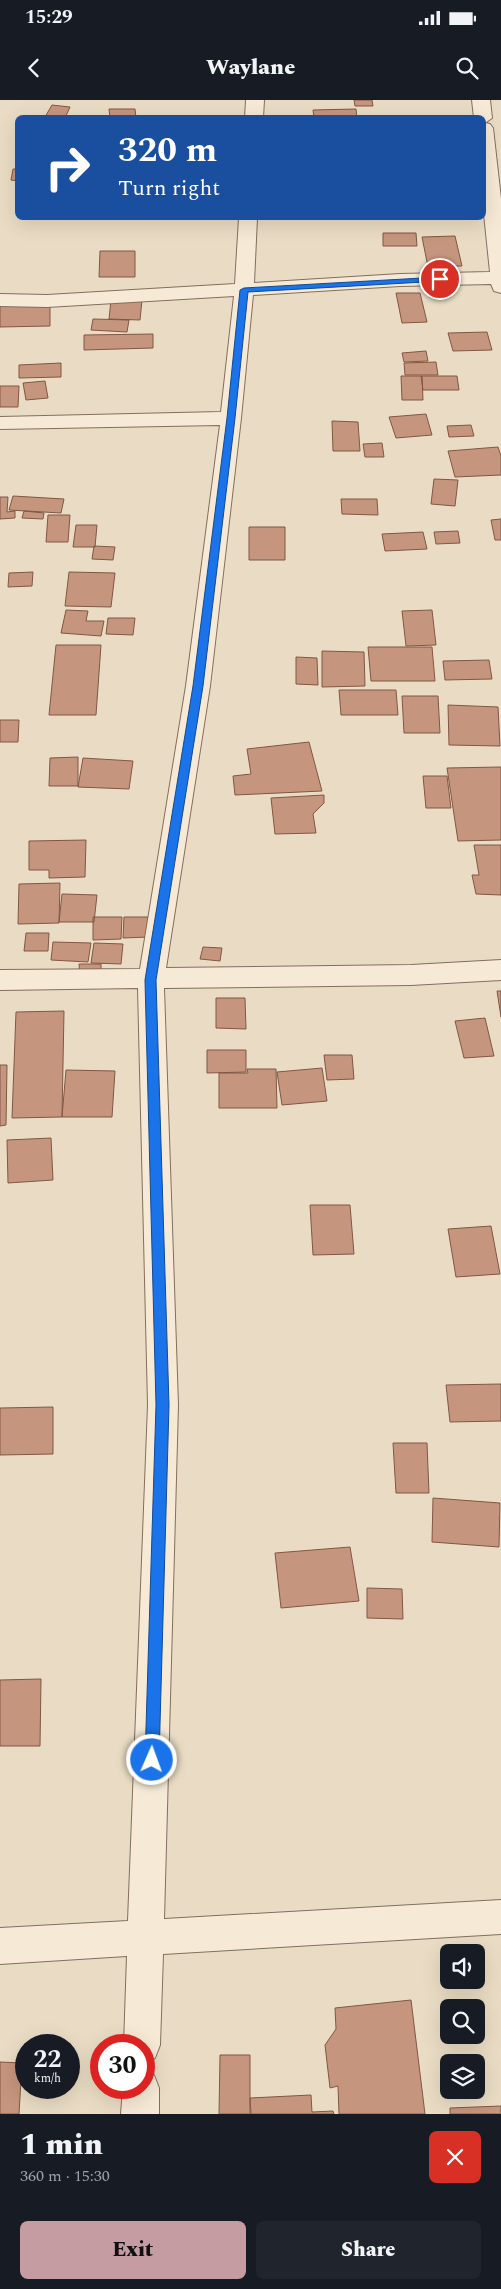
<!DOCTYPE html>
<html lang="en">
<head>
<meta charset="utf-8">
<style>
	:root { --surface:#171b24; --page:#20242c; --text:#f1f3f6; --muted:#9ea1a6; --accent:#c49ca1 }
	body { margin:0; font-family:Spectral,serif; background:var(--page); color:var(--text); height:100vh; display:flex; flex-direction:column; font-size:19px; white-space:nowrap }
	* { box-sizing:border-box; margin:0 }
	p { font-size:16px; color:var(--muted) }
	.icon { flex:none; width:28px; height:28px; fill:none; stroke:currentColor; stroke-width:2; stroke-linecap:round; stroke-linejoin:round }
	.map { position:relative; height:2014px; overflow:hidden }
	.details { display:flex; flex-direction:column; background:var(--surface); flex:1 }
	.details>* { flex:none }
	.hud { position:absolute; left:15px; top:15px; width:471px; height:105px; border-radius:8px; box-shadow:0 5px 20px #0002; background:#1a4fa0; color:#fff; overflow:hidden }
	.buttons { position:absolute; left:440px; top:1844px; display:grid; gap:10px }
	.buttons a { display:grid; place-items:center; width:45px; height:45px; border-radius:8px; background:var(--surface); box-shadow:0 5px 20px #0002; font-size:25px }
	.speed { position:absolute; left:15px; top:1934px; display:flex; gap:10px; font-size:25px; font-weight:700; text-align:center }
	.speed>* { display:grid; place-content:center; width:65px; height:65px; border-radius:50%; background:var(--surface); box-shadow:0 5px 20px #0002; line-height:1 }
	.speed small { font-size:12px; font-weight:400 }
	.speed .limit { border:8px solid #d22; background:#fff; color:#111 }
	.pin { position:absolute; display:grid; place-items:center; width:42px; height:42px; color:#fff; margin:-21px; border:2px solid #fff; border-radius:50%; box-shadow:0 1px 5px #0007 }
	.me { position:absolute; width:55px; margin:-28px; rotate:2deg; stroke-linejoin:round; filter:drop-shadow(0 0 4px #0008) }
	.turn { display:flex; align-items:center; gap:18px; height:105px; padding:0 20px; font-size:22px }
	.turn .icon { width:65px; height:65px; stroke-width:2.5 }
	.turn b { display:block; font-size:35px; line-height:42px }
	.round { display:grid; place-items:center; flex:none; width:52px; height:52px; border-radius:8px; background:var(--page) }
	.overview { display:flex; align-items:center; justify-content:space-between; height:85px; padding:0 20px }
	h1 { font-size:30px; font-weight:800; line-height:38px }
	.action { display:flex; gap:10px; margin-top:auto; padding:10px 20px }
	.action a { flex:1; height:58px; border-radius:8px; background:var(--accent); color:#111; font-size:20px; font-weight:800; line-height:58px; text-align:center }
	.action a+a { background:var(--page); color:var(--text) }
	.status { display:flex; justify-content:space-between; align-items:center; height:35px; padding:0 25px; background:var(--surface); direction:ltr }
	.status svg { height:14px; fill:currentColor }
	header { display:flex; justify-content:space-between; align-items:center; height:65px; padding:0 20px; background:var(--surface); font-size:22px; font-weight:800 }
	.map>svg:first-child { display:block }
	.building { fill:#c6957d; stroke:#815744 }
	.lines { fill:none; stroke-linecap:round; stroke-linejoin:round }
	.minor-casing { stroke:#836e5c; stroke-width:2 }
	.minor { fill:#f6ead6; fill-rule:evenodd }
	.route { fill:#1a73e8; stroke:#114b97 }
</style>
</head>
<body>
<div class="status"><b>15:29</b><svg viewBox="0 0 49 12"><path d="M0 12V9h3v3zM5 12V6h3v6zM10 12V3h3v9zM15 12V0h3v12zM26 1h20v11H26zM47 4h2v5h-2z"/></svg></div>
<header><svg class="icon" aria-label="back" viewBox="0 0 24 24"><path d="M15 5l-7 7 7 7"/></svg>Waylane<svg class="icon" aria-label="search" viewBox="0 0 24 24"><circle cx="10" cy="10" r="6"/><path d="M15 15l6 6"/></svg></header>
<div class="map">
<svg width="501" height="2014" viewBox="0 0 501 2014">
	<rect width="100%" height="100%" fill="#eadcc4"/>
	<path class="building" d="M354 0H372L373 6H355Z
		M52 5 70 7 65 18 45 17Z
		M109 9H135L136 18H110Z
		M356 9 357 18H314L313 10Z
		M13 69H18V81L11 80Z
		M383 133H416L417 146H383Z
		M455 136 462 166 428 167 422 137Z
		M100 151H135V177H99Z
		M396 193H420L427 222 402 223Z
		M50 200V226L0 227V201Z
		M111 200H142L140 220 109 219Z
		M93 219 129 220 127 232 91 230Z
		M487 232 492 250 453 251 448 233Z
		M153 234V248L84 250V235Z
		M426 251 428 261 404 262 402 253Z
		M436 262 438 275H405L404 263Z
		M61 263V277L19 278V265Z
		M401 276H422L423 300H402Z
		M421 276H457L459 290H423Z
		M45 281 48 298 26 300 23 283Z
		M0 286H19L18 307H0Z
		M426 314 432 335 396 338 389 317Z
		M332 321 358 322 360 351H333Z
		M471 325 474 336 449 337 447 326Z
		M382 343 384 357H365L363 344Z
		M498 347 501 356V375L455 377 448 351Z
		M434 379 458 380 455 406 431 404Z
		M13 396 64 399 61 413 9 410Z
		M0 397H8L7 412 15 411V418L0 419Z
		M341 399H377L378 415 342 414Z
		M24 411 44 413 43 419 22 418Z
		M48 415H70L68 442H46Z
		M501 419V440H495L491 420Z
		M76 425H97L95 447H73Z
		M249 427H285V460H249Z
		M458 431 460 443 436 444 434 432Z
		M423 432 427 449 385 451 382 434Z
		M94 446 115 447 113 460 92 459Z
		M33 472 32 486 8 487 9 473Z
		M69 472 115 473 111 507 65 506Z
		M66 510 88 511 86 521H104L101 536 61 533Z
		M432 510 436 545 406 546 402 511Z
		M108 518H135L133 535 106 534Z
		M56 545H101L96 615H49Z
		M368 547H432L435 581H371Z
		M322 551 364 552 365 586 322 587Z
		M296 557 317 558 318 585 296 584Z
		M489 560 492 579 445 580 443 561Z
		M339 590H396L398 615H341Z
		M402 596H438L440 633H404Z
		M448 605 498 607 500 646 449 645Z
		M0 620H19L18 642H0Z
		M309 642 322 691 235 695 233 676 251 674 247 649Z
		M78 657V686H49L50 658Z
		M83 658 133 661 129 689 78 687Z
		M501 667V740L458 741 447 668Z
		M423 676H447L451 708H426Z
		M324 695V703L313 714 316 733 275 734 271 698Z
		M86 740 85 777 49 778V770H29V741Z
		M474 745H501V795L476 794 472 775H479Z
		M60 783 59 823 18 824 19 784Z
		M62 794 97 795 94 822H59Z
		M93 817H122L121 839 93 840Z
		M124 817H148L149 837 123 838Z
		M26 833H49L48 851H24Z
		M53 842 91 843 88 862 51 860Z
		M94 843 123 844 121 864 91 863Z
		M203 847 222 848 220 861 200 859Z
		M79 864H101V876L80 877Z
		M497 891H501V917Z
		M216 898H245L246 929 216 928Z
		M64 911 62 1017 12 1018 16 912Z
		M485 918 494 956 464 958 455 921Z
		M207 950H246V972L207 973Z
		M324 955H352L354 979 327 980Z
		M0 965H7L6 1025 0 1026Z
		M322 968 327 1001 282 1005 277 972Z
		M247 969H276L277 1008H219V973H248Z
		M66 970 115 971 112 1017H62Z
		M51 1038 53 1080 8 1083 7 1040Z
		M310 1105H350L354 1154 313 1155Z
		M491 1126 500 1174 456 1177 448 1129Z
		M501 1284V1321L450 1322 446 1285Z
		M53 1307V1354L0 1355V1308Z
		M393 1343H427L429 1393H396Z
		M433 1398 500 1403 499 1447 432 1442Z
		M350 1447 359 1501 281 1508 275 1453Z
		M367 1488 402 1489 403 1519 367 1518Z
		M41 1579 40 1646H0V1580Z
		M411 1900 425 2014H339L338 1986 330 1988 325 1945 336 1929 335 1908Z
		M220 1955H250V2014H219Z
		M0 1962 22 1963 19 2014H0Z
		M311 1995 312 2012 333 2011 334 2014H251L250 1998Z
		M501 2006V2014H450V2008Z"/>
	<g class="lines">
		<g class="minor-casing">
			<path id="minor" d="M246 0H264L263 18H245Z
				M472 0H490L492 18 485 23 490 24 493 28 501 99V193L494 191 491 184 400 186 253 195 241 318 210 586 166 868 411 865 501 860V880L411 885 164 888 178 1305 164 1819 501 1800V1834L163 1854 160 1945 155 1958 144 1963V1945H124L127 1856 0 1864V1828L128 1821 148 1305 138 888 0 890V870L140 869 186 586 220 325 0 329V317L221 312 234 196 47 207 0 206V194L47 195 235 184 239 118H257L254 183 400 174 490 172 484 114V18H474Z
				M144 1971 154 1975 159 1988V2014H121L123 1988H144Z"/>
		</g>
		<use href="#minor" class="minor"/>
	</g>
	<path class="route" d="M440 177 444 179 442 181 248 192 235 318 203 586 156 880 169 1305 159 1660 157 1664 152 1666 147 1664 145 1660 156 1305 145 880 193 586 227 318 240 190 244 188Z"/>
</svg>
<div class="buttons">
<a><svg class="icon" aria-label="sound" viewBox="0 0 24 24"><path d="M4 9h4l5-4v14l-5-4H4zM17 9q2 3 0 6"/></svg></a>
<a><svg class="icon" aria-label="search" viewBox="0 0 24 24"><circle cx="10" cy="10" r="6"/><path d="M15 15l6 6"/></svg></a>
<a><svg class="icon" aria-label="layers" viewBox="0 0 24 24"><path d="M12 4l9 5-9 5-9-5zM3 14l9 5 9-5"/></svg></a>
</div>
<div class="speed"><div>22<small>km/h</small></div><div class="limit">30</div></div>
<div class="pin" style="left:440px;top:179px;background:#d93025"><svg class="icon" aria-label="arrive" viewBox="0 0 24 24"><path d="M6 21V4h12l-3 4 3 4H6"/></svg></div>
<svg class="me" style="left:152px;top:1660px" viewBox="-20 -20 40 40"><circle r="17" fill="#1a73e8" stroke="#fff" stroke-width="3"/><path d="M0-11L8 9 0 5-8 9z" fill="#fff"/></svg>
<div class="hud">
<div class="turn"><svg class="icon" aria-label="right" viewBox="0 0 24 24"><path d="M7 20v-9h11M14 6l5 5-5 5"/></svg><div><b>320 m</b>Turn right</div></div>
</div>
</div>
<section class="details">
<div class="overview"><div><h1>1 min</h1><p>360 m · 15:30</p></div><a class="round" style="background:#d93025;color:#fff"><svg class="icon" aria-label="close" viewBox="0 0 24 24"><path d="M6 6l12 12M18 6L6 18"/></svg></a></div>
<div class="action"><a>Exit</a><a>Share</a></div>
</section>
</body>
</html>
